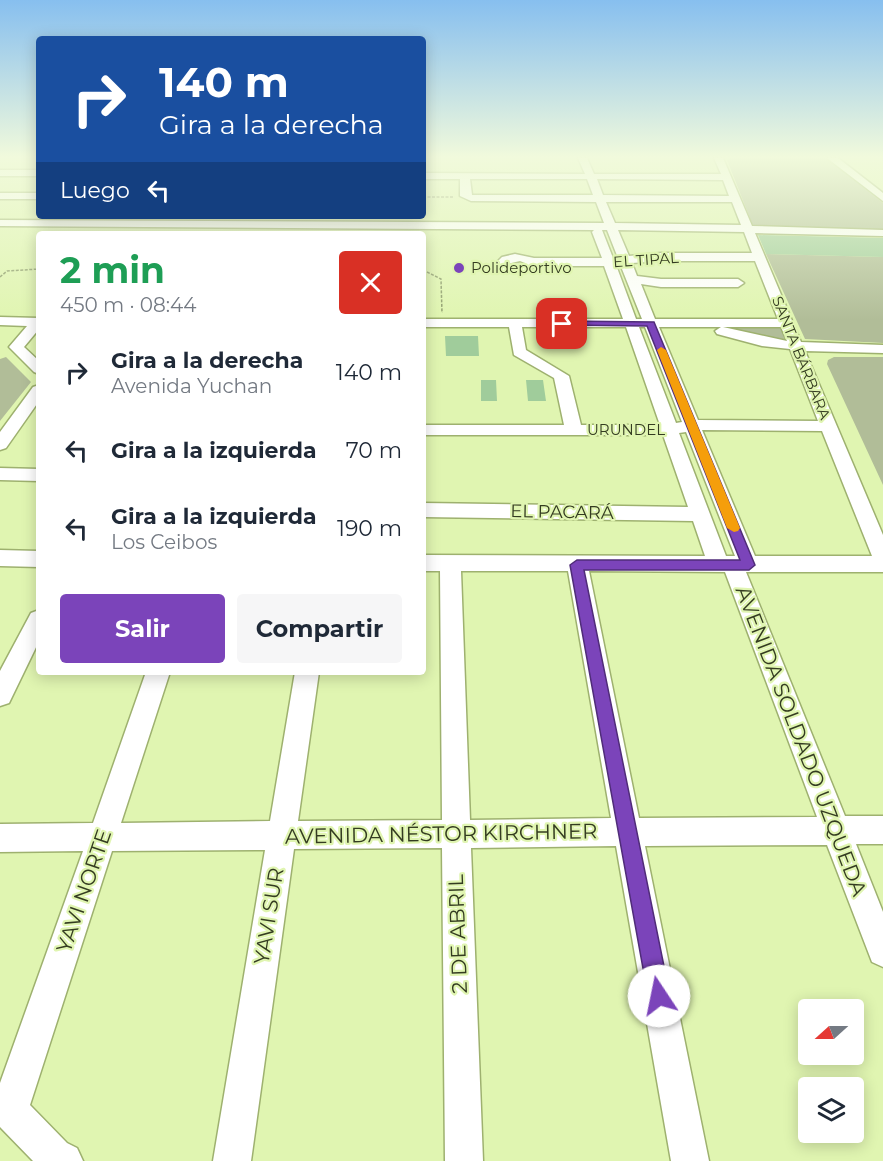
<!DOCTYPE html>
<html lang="es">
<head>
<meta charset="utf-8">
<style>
	:root { --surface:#fff; --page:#f6f6f7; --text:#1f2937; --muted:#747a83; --accent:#7b44ba }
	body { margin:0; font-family:Montserrat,sans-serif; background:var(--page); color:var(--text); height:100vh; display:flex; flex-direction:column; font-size:22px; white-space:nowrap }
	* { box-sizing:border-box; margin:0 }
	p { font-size:20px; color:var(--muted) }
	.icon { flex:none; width:33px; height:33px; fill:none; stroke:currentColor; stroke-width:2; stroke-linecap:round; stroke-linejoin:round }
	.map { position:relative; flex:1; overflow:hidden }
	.sheet { position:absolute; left:36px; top:231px; width:390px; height:444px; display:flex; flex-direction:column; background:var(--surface); border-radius:6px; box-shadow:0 3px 15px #0003 }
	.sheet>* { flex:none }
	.guide { position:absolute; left:36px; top:36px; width:390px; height:183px; border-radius:6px; box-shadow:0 3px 15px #0003; background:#1a4fa0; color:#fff; overflow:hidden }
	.needle { width:39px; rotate:249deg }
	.buttons { position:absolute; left:798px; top:999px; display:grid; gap:12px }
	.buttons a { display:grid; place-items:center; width:66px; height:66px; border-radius:6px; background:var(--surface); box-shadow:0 3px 15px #0003; font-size:30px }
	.pin { position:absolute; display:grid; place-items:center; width:51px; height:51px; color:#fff; margin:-26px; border-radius:12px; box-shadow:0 3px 9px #0006 }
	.me { position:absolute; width:66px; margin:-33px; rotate:349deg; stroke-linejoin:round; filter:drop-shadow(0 0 4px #0008) }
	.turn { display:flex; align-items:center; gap:21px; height:126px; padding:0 24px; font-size:27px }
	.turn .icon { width:78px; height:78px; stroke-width:2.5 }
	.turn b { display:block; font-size:42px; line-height:51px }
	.then { display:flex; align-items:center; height:57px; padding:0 24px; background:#0003; gap:12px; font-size:22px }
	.round { display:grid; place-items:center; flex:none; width:63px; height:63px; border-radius:6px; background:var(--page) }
	.head { display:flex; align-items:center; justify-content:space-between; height:102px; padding:0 24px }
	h1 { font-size:36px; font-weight:700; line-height:45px; color:#1e9e55 }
	.cta { display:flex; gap:12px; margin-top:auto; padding:12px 24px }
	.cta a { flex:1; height:69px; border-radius:6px; background:var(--accent); color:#fff; font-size:24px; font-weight:700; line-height:69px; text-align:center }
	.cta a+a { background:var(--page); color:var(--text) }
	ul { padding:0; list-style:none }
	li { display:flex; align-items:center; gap:18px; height:78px; padding:0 24px }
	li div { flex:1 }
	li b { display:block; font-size:22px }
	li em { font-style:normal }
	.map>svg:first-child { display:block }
	.green { fill:#b1bd98 }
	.building { fill:#a0cc9b }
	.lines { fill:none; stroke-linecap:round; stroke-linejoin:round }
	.minor-casing { stroke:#9eb16f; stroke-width:3 }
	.path { stroke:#8e9d6c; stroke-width:1.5; stroke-dasharray:3 1.5; stroke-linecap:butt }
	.minor { fill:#fff; fill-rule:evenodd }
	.route { fill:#7b44ba; stroke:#502c79; stroke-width:1.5 }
	.slow { fill:#f59e0b }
	.poi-dot { fill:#7b44ba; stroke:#e0f5b1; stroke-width:2 }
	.labels { text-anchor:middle; stroke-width:4.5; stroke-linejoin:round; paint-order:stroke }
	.far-street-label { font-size:15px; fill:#343c21; stroke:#e0f5b1 }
	.far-poi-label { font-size:15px; fill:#343c21; stroke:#e0f5b1; text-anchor:start }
	.street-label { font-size:18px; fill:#343c21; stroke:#e0f5b1 }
	.near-street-label { font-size:21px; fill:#343c21; stroke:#e0f5b1 }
</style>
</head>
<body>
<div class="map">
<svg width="883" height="1161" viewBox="0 0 883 1161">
	<rect width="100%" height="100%" fill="#e0f5b1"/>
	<path class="green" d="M732 158H825L883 203V230L753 226 727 160Z
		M766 254 883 257V343L805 339Z
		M716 327 781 328 786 332 787 339C769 344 735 332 716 327Z
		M6 357 31 382 0 421V359Z
		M834 357H883V485L827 364 828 360Z"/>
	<path class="building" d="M758 235 883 238V257L766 254Z
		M445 336H478L479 356H446Z
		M481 380H496L497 401H481Z
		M526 380H543L546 401H528Z"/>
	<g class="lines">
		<g class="minor-casing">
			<path id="minor" d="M578 158H587L594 174H721L714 158H723L752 226 883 230V236L755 233 801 342 883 345V353L805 351 883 535V572H746L845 816H883V844H856L883 912V967L872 962 827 845 645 846 709 1161H671L616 846 471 848 483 1161H445L442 848 294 849 251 1161H213L265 850 112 851 30 1105 67 1143 77 1148 83 1161H33L0 1127V1083L83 851 0 852V824L93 823 146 672H170L121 823 270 821 295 672H319L298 821 442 820 440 571H423V555L705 556 693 521 423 517V503L688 507 663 435H423V425H564L554 378 514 355 509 327H423V319H623L604 266H536C524 274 505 276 494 265L502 257 515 254 534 258H602L592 232 594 230 0 226V220L604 223 596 202 471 201 460 196V179H423V173L585 174ZM470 179H587L593 195H472ZM597 179 723 180 729 196 603 195ZM606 202H732L741 225 615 223ZM602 230H607L618 258H613ZM618 230 744 232 752 253H661L629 256ZM520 261 525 263 507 264ZM661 261H755L778 319H655L641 284 661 287H738L744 283 738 279H661L637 276 632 263ZM620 264 642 319H636L616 265ZM522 327H626L660 425H581L569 376 526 350ZM639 327H645L682 422 676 423ZM659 327H721L715 331 717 334 762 346 790 349 818 421 698 420ZM723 327H781L787 341ZM702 430 822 431 872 556H755ZM686 432 735 556H726L679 433ZM461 571H568L611 818 470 820ZM589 571 725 572 817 817 639 818Z
				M827 158H838L883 193V201Z
				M0 170H39V176H0Z
				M0 193H39V199H0Z
				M0 317 39 318V329L24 347 39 361V374L34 372 9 347 27 326 0 325Z
				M39 385V401L6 448 0 450V432L33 387Z
				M0 468 39 469V481L0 480Z
				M0 550 39 551V567L0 566Z
				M39 610V641L9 703 0 706V671L31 613Z"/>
		</g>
		<path class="path" d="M423 197H454
			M423 270 441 279 442 313
			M0 277 7 271 39 269"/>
		<use href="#minor" class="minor"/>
	</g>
	<linearGradient id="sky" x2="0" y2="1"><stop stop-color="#87bfef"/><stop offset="0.49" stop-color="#f1fadc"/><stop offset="1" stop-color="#f1fadc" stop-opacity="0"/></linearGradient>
	<rect width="883" height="320" fill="url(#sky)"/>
	<path class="route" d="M562 321 654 322 755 565 749 570H584L670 996 667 1004 659 1007 652 1004 648 996 570 565 577 560H740L647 326 559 325V322Z"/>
	<path class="slow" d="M661 347 666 350 740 528 738 531 734 532 727 528 657 350Z"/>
	<circle class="poi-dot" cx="459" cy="268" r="6"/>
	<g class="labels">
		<g class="far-street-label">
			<text transform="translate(646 260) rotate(-4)" y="5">EL TIPAL</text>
			<text transform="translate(801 358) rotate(68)" y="5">SANTA BÁRBARA</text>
			<text x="626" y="435">URUNDEL</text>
		</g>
		<g class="far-poi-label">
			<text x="471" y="273">Polideportivo</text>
		</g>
		<g class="street-label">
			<text transform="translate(562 512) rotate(1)" y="6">EL PACARÁ</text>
		</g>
		<g class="near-street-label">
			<text transform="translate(801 741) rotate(69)" y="7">AVENIDA SOLDADO UZQUEDA</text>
			<text transform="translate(441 834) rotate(-1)" y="7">AVENIDA NÉSTOR KIRCHNER</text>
			<text transform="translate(84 891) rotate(-71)" y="7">YAVI NORTE</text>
			<text transform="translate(269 916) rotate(-81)" y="7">YAVI SUR</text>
			<text transform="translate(458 934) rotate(-92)" y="7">2 DE ABRIL</text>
		</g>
	</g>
</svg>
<div class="buttons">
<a><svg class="needle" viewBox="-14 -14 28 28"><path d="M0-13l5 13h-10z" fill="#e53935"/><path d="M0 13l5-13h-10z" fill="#747a83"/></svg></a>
<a><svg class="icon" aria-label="layers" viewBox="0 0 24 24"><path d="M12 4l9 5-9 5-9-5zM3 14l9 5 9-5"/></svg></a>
</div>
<div class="pin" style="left:562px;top:324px;background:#d93025"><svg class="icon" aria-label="arrive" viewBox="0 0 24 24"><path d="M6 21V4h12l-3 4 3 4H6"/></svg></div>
<svg class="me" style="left:659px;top:996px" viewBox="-20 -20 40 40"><circle r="19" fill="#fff"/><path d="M0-13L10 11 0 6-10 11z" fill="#7b44ba"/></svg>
<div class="guide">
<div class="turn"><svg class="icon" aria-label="right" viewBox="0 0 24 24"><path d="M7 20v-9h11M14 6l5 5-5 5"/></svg><div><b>140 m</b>Gira a la derecha</div></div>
<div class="then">Luego<svg class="icon" aria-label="left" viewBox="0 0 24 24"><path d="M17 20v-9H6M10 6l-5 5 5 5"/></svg></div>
</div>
<section class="sheet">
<div class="head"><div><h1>2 min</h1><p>450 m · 08:44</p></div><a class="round" style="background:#d93025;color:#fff"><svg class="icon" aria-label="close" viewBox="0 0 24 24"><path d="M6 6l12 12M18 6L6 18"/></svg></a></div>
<ul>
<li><svg class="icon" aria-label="right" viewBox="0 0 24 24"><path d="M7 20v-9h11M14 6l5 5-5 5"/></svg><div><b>Gira a la derecha</b><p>Avenida Yuchan</p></div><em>140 m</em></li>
<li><svg class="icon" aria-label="left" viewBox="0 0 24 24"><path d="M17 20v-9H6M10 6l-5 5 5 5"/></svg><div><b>Gira a la izquierda</b></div><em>70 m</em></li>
<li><svg class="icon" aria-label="left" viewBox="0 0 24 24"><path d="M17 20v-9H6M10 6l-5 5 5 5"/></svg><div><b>Gira a la izquierda</b><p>Los Ceibos</p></div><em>190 m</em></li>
</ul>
<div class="cta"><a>Salir</a><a>Compartir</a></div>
</section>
</div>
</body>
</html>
